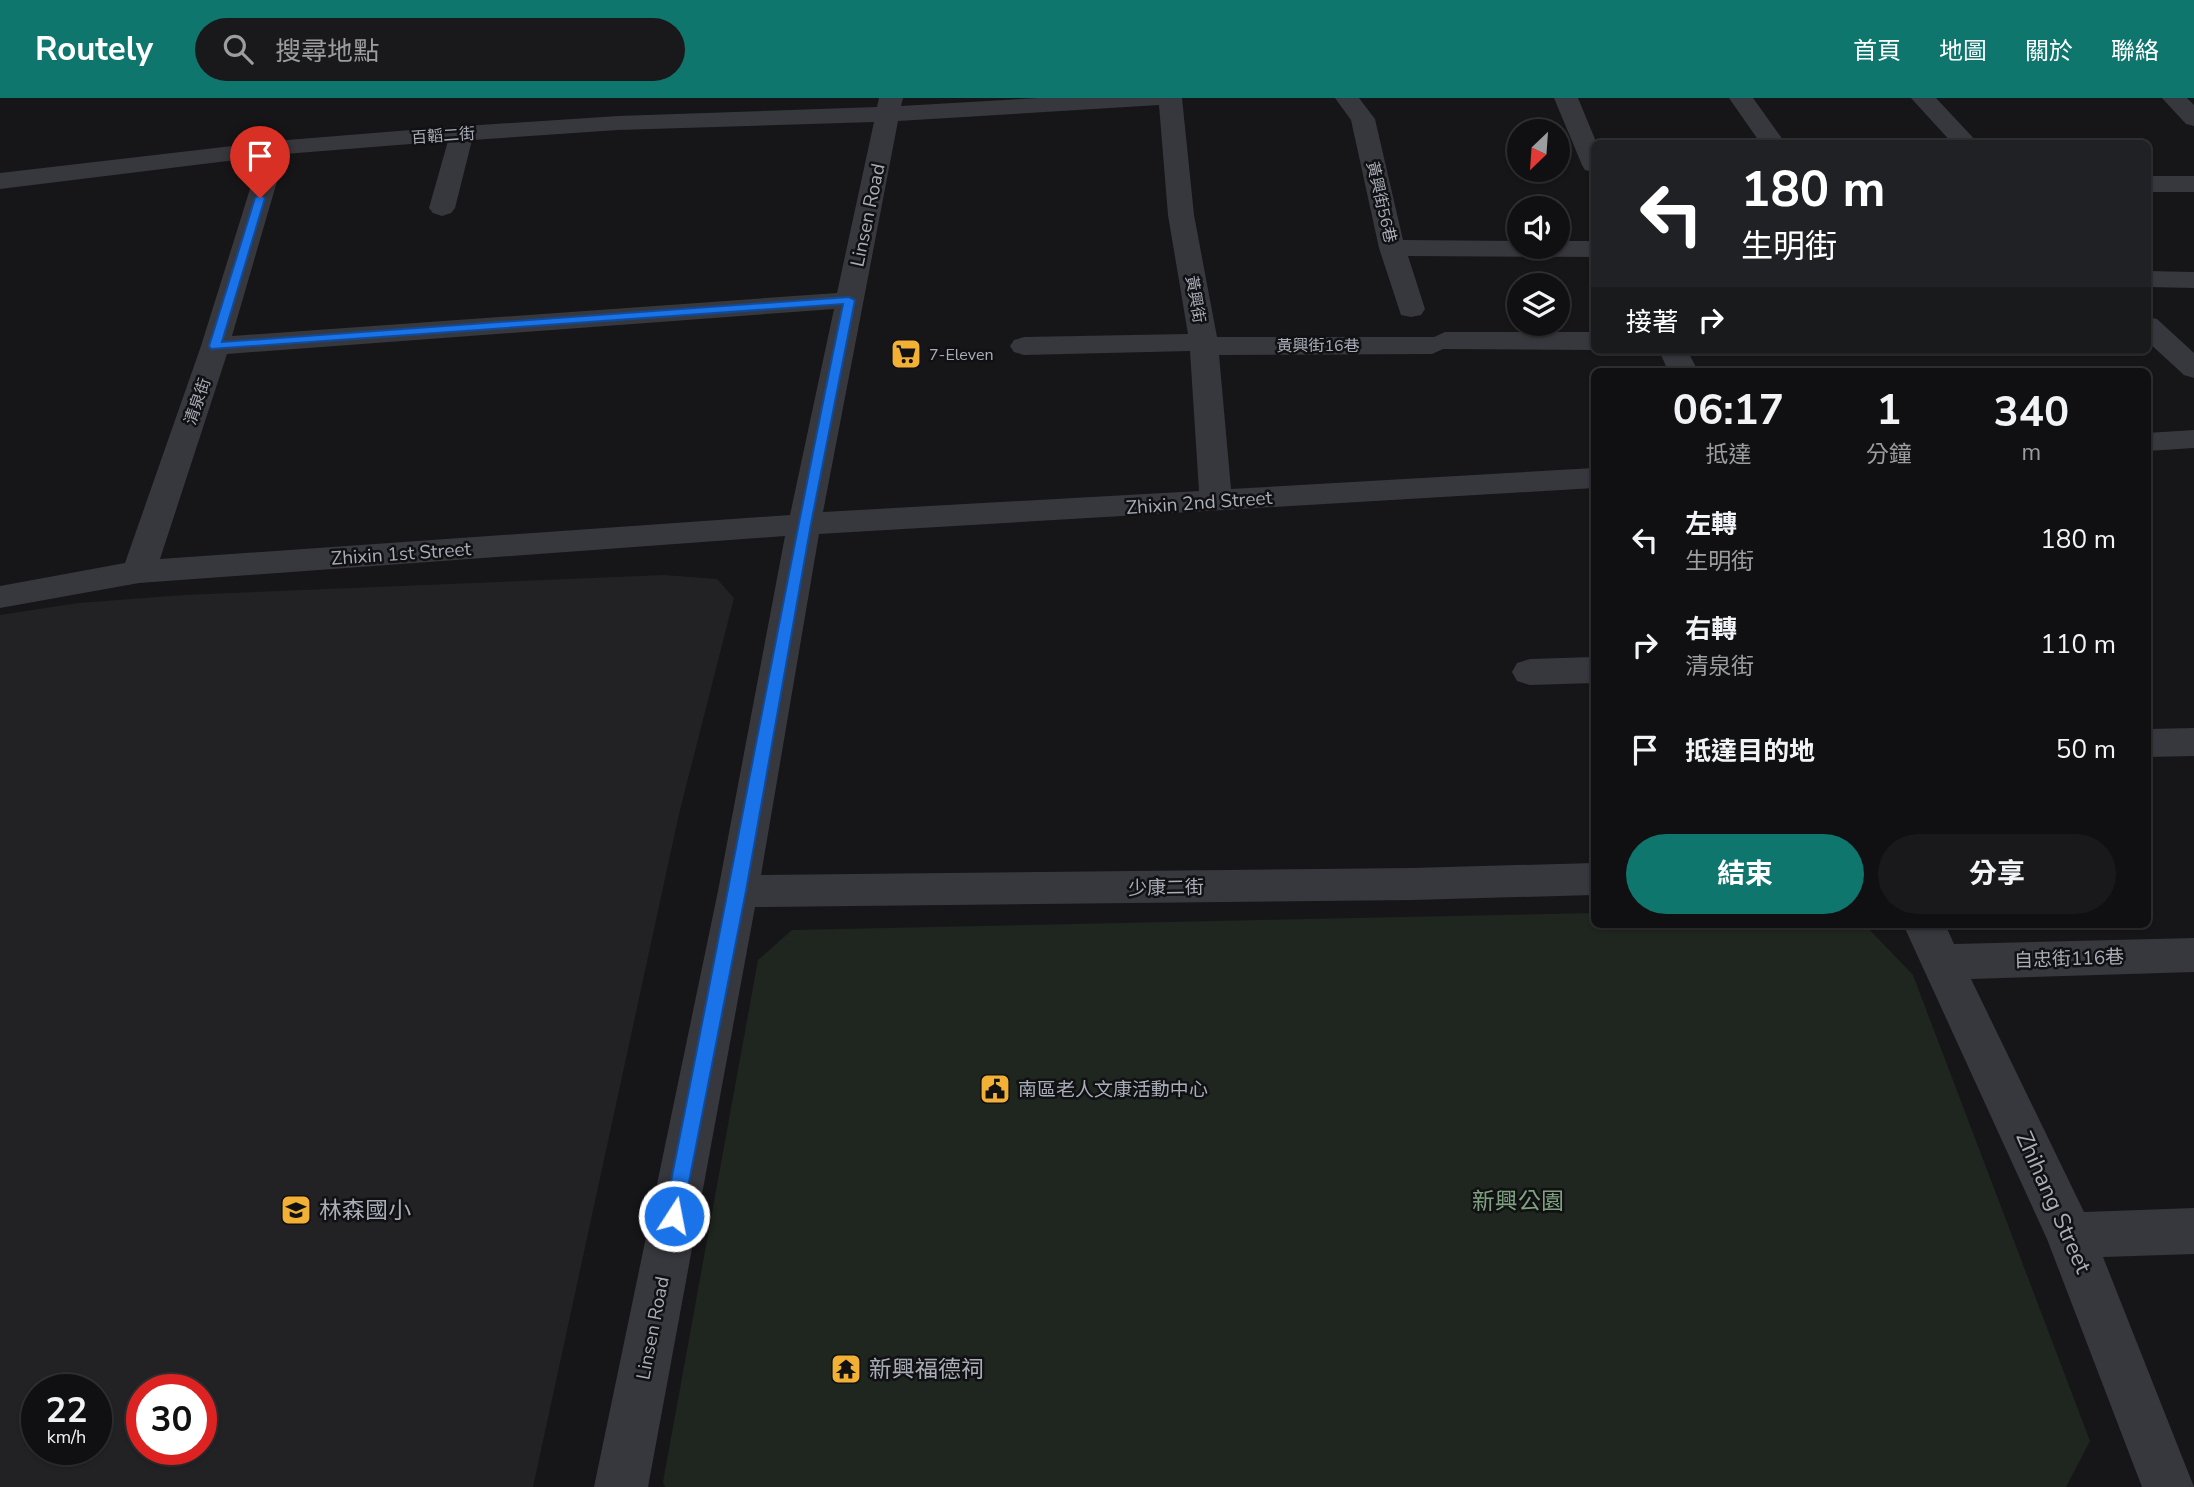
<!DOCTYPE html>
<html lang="zh-TW">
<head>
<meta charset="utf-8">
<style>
	:root { --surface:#101012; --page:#19191b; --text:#f1f3f6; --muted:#9c9d9f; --line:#303032; --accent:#0f766e }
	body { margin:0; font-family:"Nunito Sans","Noto Sans TC",sans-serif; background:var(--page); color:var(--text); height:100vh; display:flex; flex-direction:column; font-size:26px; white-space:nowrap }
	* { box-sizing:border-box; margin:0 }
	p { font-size:23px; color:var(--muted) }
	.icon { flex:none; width:38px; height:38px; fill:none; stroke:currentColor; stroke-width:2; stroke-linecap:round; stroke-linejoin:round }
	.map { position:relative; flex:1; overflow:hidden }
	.panel { position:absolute; left:1591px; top:270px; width:560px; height:560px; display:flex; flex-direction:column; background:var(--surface); border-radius:10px; box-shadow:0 2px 5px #0004,0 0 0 2px var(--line) }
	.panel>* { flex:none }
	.banner { position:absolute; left:1591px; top:42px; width:560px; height:214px; border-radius:10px; box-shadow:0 2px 5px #0004,0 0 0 2px var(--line); background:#202124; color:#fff; overflow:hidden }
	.needle { width:46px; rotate:205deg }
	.controls { position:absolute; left:1507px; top:21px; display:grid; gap:14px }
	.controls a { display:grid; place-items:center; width:63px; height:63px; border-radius:50%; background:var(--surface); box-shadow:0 2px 5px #0004,0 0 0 2px var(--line); font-size:35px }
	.speed { position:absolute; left:21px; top:1276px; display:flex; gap:14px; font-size:35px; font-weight:700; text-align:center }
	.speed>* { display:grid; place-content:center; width:91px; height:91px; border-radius:50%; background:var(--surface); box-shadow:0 2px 5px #0004,0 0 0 2px var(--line); line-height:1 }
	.speed small { font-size:18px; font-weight:400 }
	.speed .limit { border:10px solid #d22; background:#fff; color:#111 }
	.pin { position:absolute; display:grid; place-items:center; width:60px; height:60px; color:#fff; margin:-72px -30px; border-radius:50% 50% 50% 0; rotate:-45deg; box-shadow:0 0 7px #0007 }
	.pin .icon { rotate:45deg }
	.me { position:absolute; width:77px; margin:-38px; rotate:11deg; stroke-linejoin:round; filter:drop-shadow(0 0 5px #0008) }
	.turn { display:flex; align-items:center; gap:24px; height:147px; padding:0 35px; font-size:32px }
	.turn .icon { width:91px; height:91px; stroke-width:2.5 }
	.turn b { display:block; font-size:49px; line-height:60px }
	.then { display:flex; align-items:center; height:66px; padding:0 35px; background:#0003; gap:14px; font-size:26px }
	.eta { display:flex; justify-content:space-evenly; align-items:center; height:119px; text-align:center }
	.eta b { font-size:42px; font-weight:700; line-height:49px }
	.action { display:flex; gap:14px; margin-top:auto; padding:14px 35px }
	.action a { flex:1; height:80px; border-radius:42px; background:var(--accent); color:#fff; font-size:28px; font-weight:700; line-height:80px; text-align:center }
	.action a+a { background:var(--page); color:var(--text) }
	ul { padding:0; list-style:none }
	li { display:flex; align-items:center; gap:21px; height:105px; padding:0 35px }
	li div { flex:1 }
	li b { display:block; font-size:26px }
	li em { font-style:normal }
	header { display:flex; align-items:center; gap:42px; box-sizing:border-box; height:98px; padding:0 35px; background:var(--accent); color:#fff }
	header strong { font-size:33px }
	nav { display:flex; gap:38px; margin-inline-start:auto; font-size:24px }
	.search { width:490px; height:63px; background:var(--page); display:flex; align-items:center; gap:18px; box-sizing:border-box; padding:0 24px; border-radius:38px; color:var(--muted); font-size:26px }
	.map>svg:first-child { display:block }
	.built { fill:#222225; fill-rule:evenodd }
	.green { fill:#1e261f }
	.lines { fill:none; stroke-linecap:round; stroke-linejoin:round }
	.minor { fill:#37383d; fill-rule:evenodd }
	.route { fill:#1a73e8; stroke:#114b97; stroke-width:2 }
	.labels { text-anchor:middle; stroke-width:5; stroke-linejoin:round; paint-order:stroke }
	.far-street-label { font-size:16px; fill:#a8adb8; stroke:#111113 }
	.far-poi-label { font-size:16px; fill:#a8adb8; stroke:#111113; text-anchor:start }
	.street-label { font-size:19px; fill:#a8adb8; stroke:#111113 }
	.poi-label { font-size:19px; fill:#a8adb8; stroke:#111113; text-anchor:start }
	.near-park-label { font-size:23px; fill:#7fa381; stroke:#111113 }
	.near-street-label { font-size:23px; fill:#a8adb8; stroke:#111113 }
	.near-poi-label { font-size:23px; fill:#a8adb8; stroke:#111113; text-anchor:start }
</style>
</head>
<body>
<header>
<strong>Routely</strong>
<div class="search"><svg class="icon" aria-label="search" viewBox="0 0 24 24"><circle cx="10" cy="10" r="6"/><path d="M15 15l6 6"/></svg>搜尋地點</div>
<nav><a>首頁</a><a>地圖</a><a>關於</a><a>聯絡</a></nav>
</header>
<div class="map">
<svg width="2194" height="1389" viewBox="0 0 2194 1389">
	<rect width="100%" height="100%" fill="#161618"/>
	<path class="built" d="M664 477 717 481 734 500 679 716 533 1389H0V517L78 505 184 497ZM37 1292H96V1351H37ZM142 1292H201V1351H142Z"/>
	<path class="green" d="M1594 815V826H1864L1913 877 2090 1343 2066 1389H665L663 1384 758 862 792 832Z"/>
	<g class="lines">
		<path class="minor" d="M879 0H903L901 8 1039 0H1182L1194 117 1217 239H1434L1445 234H1594V252L1443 251 1432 256 1219 257 1231 391 1594 370V390L819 436 761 777 1412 770 1594 765V797L1412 802 755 809 648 1389H594L718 793 785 438 139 485 0 510V488L125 465 201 248 260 59 0 91V75L275 43 435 30 618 18 877 9ZM1159 7 1168 117 1188 236 1024 239 1014 242 1010 248 1014 254 1024 257 1190 253 1199 393 823 414 898 23ZM874 24 837 195 232 238 285 56 448 43 429 110 433 115 442 118 451 115 455 110 472 42 618 32ZM834 211 790 417 160 461 227 256Z
			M1335 0H1359L1375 21 1403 142 1519 143V149H1558V143H1594V159L1408 158 1425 211 1421 217 1411 219 1401 217 1379 150 1351 22Z
			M1554 0H1578L1597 46H1594V74L1585 72 1582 67Z
			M1729 0H1753L1786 46H1761Z
			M1911 0H1936L1979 46H1953Z
			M2162 0H2187L2194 7V28L2186 26Z
			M2147 78H2194V94H2147Z
			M2147 173 2194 174V190L2147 189Z
			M2147 219 2157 221 2194 255V280L2184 277 2147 243Z
			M1659 252H1687L1698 273H1668Z
			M2194 332V350L2147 353V335Z
			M1594 559V585L1530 587 1517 583 1512 574 1517 565 1530 561Z
			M2194 630V658L2147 659V631Z
			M1903 826H1945L1954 846 2194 840V874L1971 881 2084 1114 2194 1110V1156L2103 1159 2194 1389H2142L2047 1141Z"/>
	</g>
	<path class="route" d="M260 96 265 100 222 244 849 199 855 202 811 426 746 793 681 1125 674 1127 667 1125 664 1118C725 815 780 510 843 206L211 251 209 248 255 100Z"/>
	<defs>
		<g id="supermarket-square" transform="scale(1.575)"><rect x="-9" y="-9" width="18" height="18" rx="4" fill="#f2b134" stroke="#111113"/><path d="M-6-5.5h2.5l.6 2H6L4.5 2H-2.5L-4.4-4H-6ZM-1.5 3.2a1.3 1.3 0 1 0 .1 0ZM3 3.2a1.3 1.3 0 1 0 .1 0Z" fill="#111"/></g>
		<g id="civic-square" transform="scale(1.575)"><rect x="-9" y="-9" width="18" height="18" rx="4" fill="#f2b134" stroke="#111113"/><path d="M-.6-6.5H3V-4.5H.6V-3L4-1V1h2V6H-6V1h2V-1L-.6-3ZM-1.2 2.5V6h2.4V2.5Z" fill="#111"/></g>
		<g id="school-square" transform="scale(1.575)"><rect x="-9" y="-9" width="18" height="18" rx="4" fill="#f2b134" stroke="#111113"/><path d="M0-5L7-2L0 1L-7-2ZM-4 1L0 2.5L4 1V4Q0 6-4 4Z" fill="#111"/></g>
		<g id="temple-square" transform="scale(1.575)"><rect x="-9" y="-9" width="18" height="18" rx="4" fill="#f2b134" stroke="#111113"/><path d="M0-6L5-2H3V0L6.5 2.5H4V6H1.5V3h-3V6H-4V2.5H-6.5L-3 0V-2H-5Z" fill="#111"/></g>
	</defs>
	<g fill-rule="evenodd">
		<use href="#supermarket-square" x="906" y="256"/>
		<use href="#civic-square" x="995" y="991"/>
		<use href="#school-square" x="296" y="1112"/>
		<use href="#temple-square" x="846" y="1271"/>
	</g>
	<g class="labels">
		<g class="far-street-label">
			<text transform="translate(443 37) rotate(-4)" y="6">百韜二街</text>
			<text transform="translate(1382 104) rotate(77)" y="6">黃興街56巷</text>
			<text transform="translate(1196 201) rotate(80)" y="6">黃興街</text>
			<text x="1318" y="253">黃興街16巷</text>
			<text transform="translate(197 303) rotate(-71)" y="6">清泉街</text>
		</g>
		<g class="far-poi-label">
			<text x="929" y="262">7-Eleven</text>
		</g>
		<g class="street-label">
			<text transform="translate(867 117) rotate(-78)" y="7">Linsen Road</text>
			<text transform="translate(1199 404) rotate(-4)" y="7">Zhixin 2nd Street</text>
			<text transform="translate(401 455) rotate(-4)" y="7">Zhixin 1st Street</text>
			<text transform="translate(1166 789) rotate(-1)" y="7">少康二街</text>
			<text transform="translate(2069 860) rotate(-2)" y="7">自忠街116巷</text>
			<text transform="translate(652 1230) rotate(-79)" y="7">Linsen Road</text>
		</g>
		<g class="poi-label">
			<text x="1018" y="998">南區老人文康活動中心</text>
		</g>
		<g class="near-park-label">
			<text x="1518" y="1111">新興公園</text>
		</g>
		<g class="near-street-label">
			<text transform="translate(2054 1104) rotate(66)" y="8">Zhihang Street</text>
		</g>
		<g class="near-poi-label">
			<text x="319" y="1120">林森國小</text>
			<text x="869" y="1279">新興福德祠</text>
		</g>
	</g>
</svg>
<div class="controls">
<a><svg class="needle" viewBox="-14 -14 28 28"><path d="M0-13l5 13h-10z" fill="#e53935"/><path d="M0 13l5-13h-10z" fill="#9c9d9f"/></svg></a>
<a><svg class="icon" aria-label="sound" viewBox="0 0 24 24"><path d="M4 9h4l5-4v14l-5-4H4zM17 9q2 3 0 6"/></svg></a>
<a><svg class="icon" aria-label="layers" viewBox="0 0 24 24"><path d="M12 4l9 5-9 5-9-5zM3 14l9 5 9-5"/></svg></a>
</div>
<div class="speed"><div>22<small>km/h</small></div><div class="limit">30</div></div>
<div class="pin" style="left:260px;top:100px;background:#d93025"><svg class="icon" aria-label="arrive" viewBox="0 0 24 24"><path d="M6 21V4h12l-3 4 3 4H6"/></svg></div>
<svg class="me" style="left:674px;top:1118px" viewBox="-20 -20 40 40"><circle r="17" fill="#1a73e8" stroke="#fff" stroke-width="3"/><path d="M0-11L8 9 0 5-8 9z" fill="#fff"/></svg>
<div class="banner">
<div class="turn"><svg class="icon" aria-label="left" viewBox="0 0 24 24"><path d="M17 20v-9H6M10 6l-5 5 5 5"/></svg><div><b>180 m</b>生明街</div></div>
<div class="then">接著<svg class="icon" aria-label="right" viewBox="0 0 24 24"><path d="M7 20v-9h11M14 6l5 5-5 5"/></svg></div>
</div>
<section class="panel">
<div class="eta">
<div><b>06:17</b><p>抵達</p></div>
<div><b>1</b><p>分鐘</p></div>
<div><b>340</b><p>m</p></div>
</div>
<ul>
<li><svg class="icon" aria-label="left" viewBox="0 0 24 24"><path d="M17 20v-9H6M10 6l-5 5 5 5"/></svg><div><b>左轉</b><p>生明街</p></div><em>180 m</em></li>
<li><svg class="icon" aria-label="right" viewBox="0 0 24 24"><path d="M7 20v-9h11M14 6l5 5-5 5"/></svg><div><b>右轉</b><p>清泉街</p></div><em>110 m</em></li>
<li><svg class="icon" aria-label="arrive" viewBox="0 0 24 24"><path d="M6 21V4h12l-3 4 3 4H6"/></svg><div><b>抵達目的地</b></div><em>50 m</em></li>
</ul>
<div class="action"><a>結束</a><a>分享</a></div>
</section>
</div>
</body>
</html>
